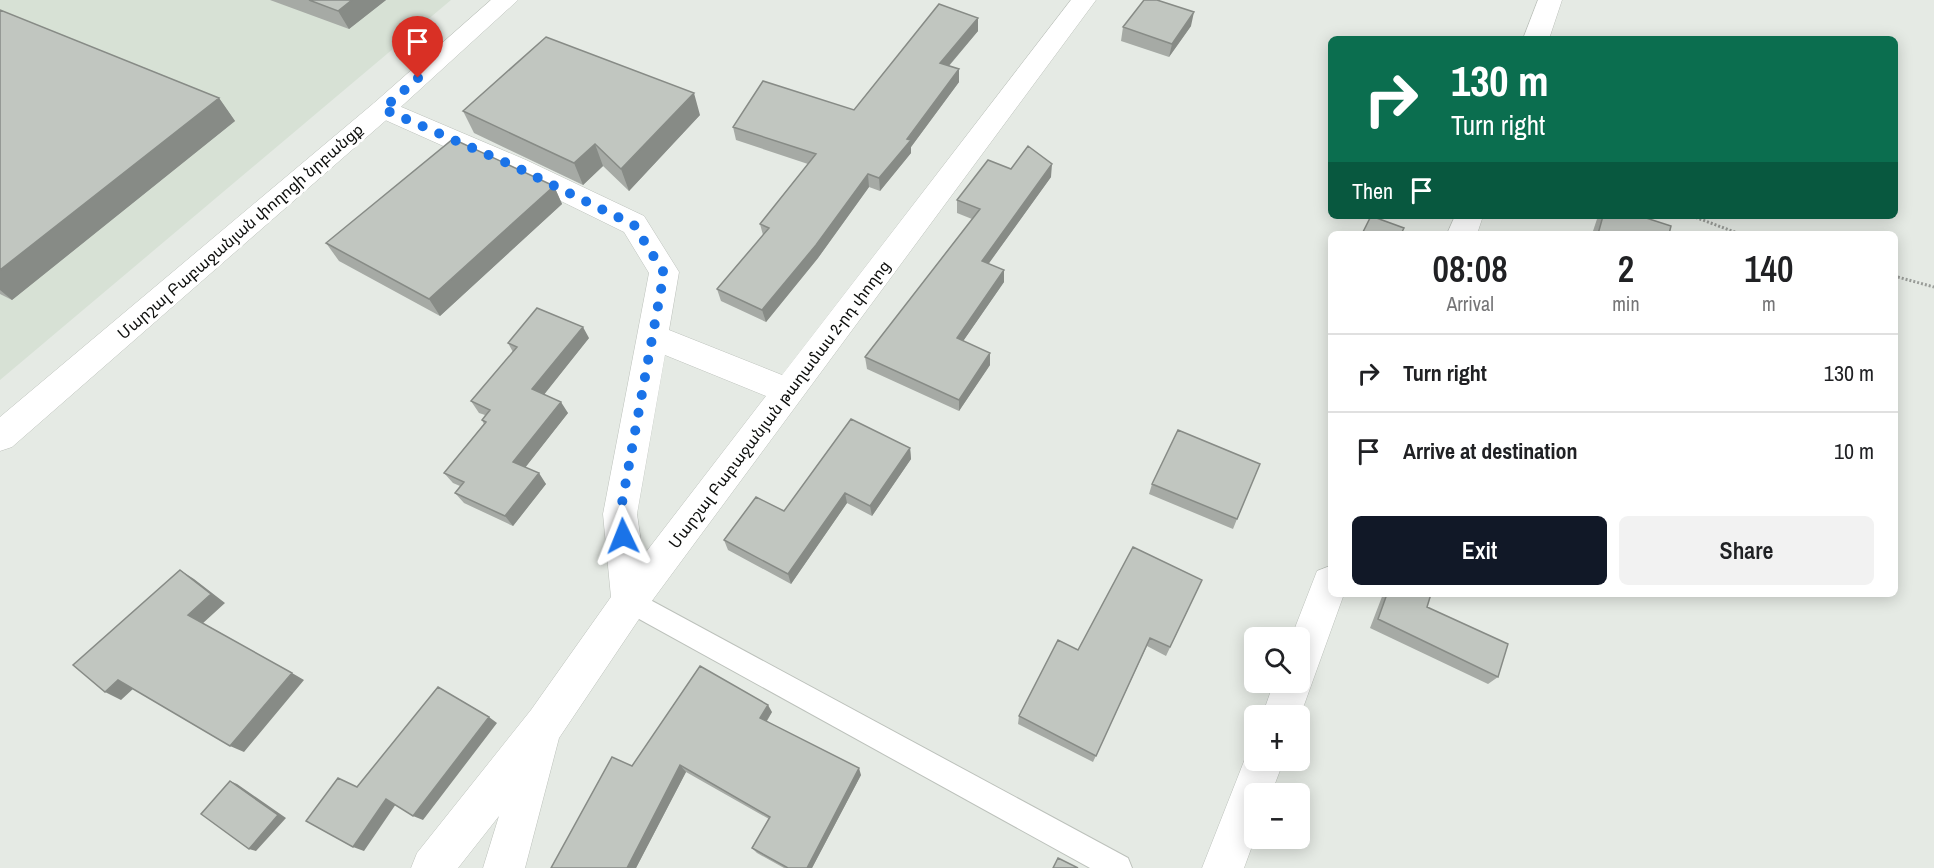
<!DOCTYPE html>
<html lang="en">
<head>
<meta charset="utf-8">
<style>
	:root { --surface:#fff; --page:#f2f2f2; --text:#202124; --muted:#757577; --line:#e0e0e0; --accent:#111827 }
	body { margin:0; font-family:"Archivo Narrow","Noto Sans Armenian",sans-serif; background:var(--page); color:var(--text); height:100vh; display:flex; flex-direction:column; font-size:22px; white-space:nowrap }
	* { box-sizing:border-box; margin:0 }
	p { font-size:20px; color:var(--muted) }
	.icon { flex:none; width:33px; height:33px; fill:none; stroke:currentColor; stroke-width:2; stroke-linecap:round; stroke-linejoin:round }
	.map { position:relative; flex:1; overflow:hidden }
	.panel { position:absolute; left:1328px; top:231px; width:570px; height:366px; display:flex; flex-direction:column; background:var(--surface); border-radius:9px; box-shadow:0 3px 15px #0003 }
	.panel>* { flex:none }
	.guide { position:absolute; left:1328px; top:36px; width:570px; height:183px; border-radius:9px; box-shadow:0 3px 15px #0003; background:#0b6e4f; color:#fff; overflow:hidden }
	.tools { position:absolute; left:1244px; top:627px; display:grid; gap:12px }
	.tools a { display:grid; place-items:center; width:66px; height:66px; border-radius:9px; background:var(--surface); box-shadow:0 3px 15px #0003; font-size:30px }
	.pin { position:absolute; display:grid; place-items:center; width:51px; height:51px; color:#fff; margin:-62px -26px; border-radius:50% 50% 50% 0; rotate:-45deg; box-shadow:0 0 6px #0007 }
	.pin .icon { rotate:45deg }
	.me { position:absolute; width:66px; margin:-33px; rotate:358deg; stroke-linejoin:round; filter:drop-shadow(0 0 4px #0008) }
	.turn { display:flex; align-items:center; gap:21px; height:126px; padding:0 24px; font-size:27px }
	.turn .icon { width:78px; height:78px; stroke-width:2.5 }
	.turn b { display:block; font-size:42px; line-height:51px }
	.then { display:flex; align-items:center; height:57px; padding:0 24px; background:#0003; gap:12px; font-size:22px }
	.eta { display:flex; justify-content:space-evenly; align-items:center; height:102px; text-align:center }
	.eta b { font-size:36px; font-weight:600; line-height:42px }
	.action { display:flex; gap:12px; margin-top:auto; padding:12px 24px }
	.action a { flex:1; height:69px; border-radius:9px; background:var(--accent); color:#fff; font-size:24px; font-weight:600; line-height:69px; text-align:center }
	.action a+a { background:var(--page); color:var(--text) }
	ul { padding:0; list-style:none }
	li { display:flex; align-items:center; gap:18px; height:78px; padding:0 24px; border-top:2px solid var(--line) }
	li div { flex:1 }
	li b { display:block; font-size:22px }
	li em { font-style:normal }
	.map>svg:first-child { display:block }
	.built { fill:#d7e1d5 }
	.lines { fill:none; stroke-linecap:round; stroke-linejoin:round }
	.service-casing { stroke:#bcc1bb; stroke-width:2 }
	.minor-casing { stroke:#bcc1bb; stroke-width:1 }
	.tertiary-casing { stroke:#bcc1bb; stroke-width:1 }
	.path { stroke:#999c98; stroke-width:3; stroke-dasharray:2 2; stroke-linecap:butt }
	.service { fill:#fff; fill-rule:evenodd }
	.minor { fill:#fff; fill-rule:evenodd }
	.tertiary { fill:#fff; fill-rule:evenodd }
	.wall { fill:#a6aaa5 }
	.shaded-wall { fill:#878b86 }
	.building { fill:#c1c6c0; stroke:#878b86; stroke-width:1.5 }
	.route { stroke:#1a73e8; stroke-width:10; stroke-dasharray:0 18 }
	.labels { text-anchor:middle; stroke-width:6; stroke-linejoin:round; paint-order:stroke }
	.street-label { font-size:16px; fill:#0d0e0c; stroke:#fff }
</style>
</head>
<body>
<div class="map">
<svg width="1934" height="868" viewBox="0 0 1934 868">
	<rect width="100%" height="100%" fill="#e5eae4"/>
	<path class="built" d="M0 0H451L0 380Z"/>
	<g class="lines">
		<g class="service-casing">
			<path id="service" d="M630 589 1128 858 1132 868H1090L621 609 618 601 621 593Z"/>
		</g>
		<g class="minor-casing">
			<path id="minor" d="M1071 0H1096L643 613 559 738 525 868H483L499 816 458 868H411L417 853 531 710 611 597 603 514 649 273 624 232 506 174 374 115 370 109 374 103 383 100 392 103 526 160 644 216 679 272 669 330 782 375ZM665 355 766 396 643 556 637 514Z
				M1538 0H1562L1549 39H1523Z
				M1455 216H1483L1477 234H1447Z
				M1330 566V594H1344L1299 719V716H1262L1274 682H1299V638H1291L1317 571Z
				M1254 744V760H1284L1271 794H1254L1255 838 1244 868H1202L1250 746Z"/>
		</g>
		<g class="tertiary-casing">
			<path id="tertiary" d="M491 0H518L392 115 12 447 0 451V417L374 103Z"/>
		</g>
		<path class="path" d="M1692 216 1740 234
			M1894 276 1934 287"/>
		<use href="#service" class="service"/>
		<use href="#minor" class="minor"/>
		<use href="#tertiary" class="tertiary"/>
	</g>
	<path class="wall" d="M270 0H386L349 29Z
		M0 10 219 98 235 121 12 300 0 294Z
		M978 18V31L949 66 959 69V82L911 147V153L880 191 869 187 818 258 766 322 721 301 717 289 763 235 760 224 808 164 736 140 733 127 854 110Z
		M1191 26 1169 57 1121 41 1123 27Z
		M463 111 700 115 629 191 603 166 583 185 474 133Z
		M1011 169 1051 177 988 264 1004 270V282L963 341 990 365 959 411 867 369 865 357 972 219 957 213V200Z
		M554 186 562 204 440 316 339 261 326 243Z
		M1598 216H1640L1669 234H1592Z
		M589 338 544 394 568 413 525 467 546 484 513 526 464 503 455 493 460 486 453 483 444 473 484 424 482 420 485 415 479 413 471 401 513 352 508 343Z
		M910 448 911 459 872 516 847 503 791 584 728 550 724 540Z
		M1152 484 1237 519 1233 529 1149 494Z
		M1202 580 1166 656 1147 646 1093 762 1018 724 1019 716 1078 650Z
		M1383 594H1431L1427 607 1498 677 1488 684 1370 628Z
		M772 712 767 721 861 775 812 868H784L757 853 752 848 769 819 686 772 636 868H551L632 766Z"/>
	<path class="shaded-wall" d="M352 0H386L349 29 338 11Z
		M1194 12 1191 26 1169 57 1172 44Z
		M978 18V31L940 76V63Z
		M959 69V82L911 147V153L880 191 879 178Z
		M694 93 700 115 629 191 621 169Z
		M219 98 235 121 12 300 0 290V270Z
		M595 144 603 166 583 185 574 163Z
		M1052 164 1051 177 982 273V261Z
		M868 174 869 187 818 258 766 322 762 310Z
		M554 186 562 204 440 316 429 299Z
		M1004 270V282L957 350V338Z
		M583 327 589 338 539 401 532 389Z
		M990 353V365L959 411V400Z
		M561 402 568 413 521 473 513 462Z
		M910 448 911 459 872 516 870 506Z
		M539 473 546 484 513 526 505 516Z
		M845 493 847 503 791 584 788 574Z
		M180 570 194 579 225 603 202 624 188 615Z
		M292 673 304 680 244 752 230 746Z
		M118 680 134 688 121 700 105 692Z
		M768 705 772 712 764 725 760 718Z
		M489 717 497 723 423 820 413 816Z
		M680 765 686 772 636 868H627Z
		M859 768 861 775 812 868H807Z
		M230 781 237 784 286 818 256 851 249 849Z
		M386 799 396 804 364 851 353 847Z"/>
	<path class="building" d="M309 0H352L338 11Z
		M1144 0H1157L1194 12 1172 44 1123 27Z
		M939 4 978 18 940 63 959 69 907 139 911 140 879 178 868 174 816 245 762 310 717 289 769 228 760 224 816 154 733 127 763 81 854 110Z
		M0 10 219 98 0 270Z
		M546 37 694 93 621 169 595 144 574 163 463 111Z
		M453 139 554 186 429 299 326 243Z
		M1028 146 1052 164 982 261 1004 270 957 338 990 353 959 400 865 357 980 209 957 200 988 160 1011 169Z
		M1371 216 1404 228 1401 234H1362Z
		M1603 216H1640L1671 226 1669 234H1598Z
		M537 308 583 327 532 389 561 402 513 462 539 473 505 516 455 493 464 482 444 473 486 422 482 420 490 410 471 401 517 347 508 343Z
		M851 419 910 448 870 506 845 493 788 574 724 540 756 497 784 511Z
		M1178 430 1260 464 1237 519 1152 484Z
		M1133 547 1202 580 1170 647 1150 638 1096 756 1019 716 1058 640 1078 650Z
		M180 570 211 594 188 615 292 673 230 746 118 680 105 692 73 665Z
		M1387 594H1431L1427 607 1508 644 1498 677 1378 619Z
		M700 666 768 705 760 718 859 768 807 868H788L752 848 770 817 680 765 627 868H551L612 757 632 766Z
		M438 687 489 717 413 816 386 799 353 847 306 821 338 778 357 787Z
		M230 781 278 815 249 849 201 814Z
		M1058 858 1078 868H1053Z"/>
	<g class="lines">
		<path class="route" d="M418 78 383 109 516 167 634 225 664 273 620 514 623 536"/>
	</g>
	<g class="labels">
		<g class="street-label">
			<text transform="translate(240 231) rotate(-41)" y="6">Մարշալ Բաբաջանյան փողոցի նրբանցք</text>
			<text transform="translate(779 404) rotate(-53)" y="6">Մարշալ Բաբաջանյան թաղամաս 2-րդ փողոց</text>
		</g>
	</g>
</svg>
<div class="tools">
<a><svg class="icon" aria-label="search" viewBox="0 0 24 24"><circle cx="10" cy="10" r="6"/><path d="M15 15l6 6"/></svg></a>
<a>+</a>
<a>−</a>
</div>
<div class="pin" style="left:418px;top:78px;background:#d93025"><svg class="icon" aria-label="arrive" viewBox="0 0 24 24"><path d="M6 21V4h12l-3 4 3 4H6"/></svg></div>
<svg class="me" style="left:623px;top:536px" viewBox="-20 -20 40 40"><path d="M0-17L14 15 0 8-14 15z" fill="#1a73e8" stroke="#fff" stroke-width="4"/></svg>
<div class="guide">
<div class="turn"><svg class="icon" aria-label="right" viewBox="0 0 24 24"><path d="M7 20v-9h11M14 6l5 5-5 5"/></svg><div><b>130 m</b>Turn right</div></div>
<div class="then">Then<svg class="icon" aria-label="arrive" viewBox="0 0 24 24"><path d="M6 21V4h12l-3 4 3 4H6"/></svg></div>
</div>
<section class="panel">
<div class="eta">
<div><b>08:08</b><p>Arrival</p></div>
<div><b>2</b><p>min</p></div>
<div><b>140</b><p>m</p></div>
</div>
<ul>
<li><svg class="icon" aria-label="right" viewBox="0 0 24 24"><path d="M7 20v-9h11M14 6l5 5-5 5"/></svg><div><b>Turn right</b></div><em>130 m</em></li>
<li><svg class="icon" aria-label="arrive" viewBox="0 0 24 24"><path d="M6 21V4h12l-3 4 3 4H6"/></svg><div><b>Arrive at destination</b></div><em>10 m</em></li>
</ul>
<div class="action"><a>Exit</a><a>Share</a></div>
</section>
</div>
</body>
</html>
